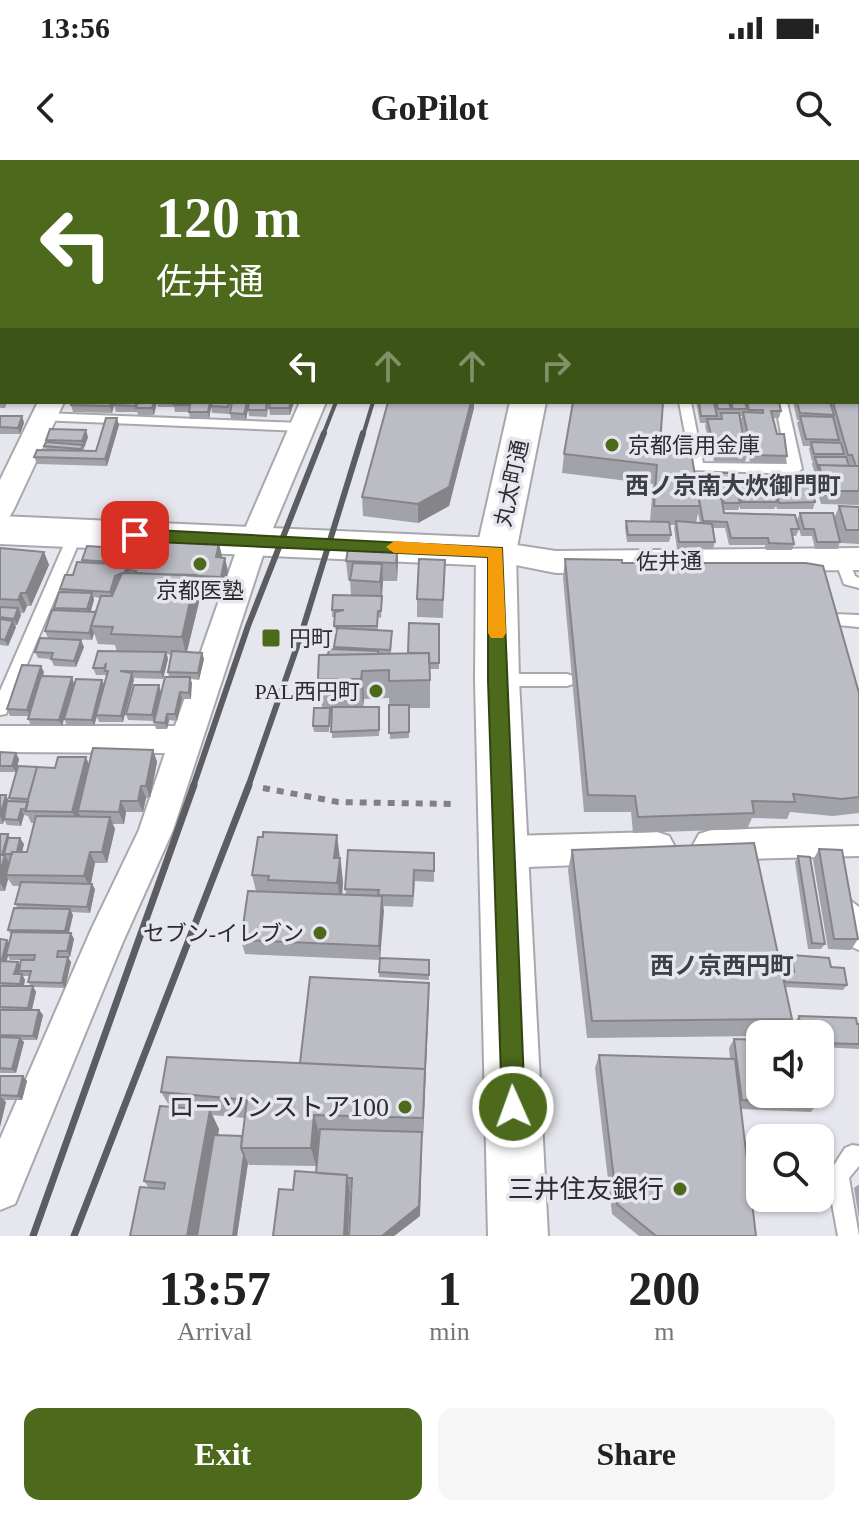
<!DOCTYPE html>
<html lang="en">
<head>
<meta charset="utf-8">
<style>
	:root { --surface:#fff; --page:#f6f6f6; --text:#222; --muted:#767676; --accent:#4c691c }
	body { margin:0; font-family:"Times New Roman","Noto Sans JP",serif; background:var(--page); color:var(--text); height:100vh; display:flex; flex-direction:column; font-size:30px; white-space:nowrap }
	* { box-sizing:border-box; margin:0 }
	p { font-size:26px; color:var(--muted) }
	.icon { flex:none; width:44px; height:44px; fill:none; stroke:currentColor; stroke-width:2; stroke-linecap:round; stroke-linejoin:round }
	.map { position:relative; height:1076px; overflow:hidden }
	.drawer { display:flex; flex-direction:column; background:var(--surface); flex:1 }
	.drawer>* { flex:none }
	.top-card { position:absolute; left:0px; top:0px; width:860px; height:244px; box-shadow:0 2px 6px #0004; background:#4c691c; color:#fff; overflow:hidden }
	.controls { position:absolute; left:746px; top:860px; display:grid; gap:16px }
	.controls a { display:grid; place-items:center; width:88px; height:88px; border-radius:16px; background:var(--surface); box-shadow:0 2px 6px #0004; font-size:40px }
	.pin { position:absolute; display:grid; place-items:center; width:68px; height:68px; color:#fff; margin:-34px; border-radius:16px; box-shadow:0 4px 12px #0006 }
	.me { position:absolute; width:88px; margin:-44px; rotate:358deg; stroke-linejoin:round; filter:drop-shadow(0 0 6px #0008) }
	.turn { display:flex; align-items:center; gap:28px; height:168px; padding:0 24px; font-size:36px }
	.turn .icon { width:104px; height:104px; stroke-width:2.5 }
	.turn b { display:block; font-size:56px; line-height:68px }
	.lanes { display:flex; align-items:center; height:76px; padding:0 24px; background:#0003; justify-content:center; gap:40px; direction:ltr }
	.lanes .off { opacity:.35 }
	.eta { display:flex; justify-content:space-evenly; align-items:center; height:136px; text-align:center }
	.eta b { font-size:48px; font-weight:600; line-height:56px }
	.primary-button { display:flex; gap:16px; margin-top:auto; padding:16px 24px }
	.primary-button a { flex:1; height:92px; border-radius:16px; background:var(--accent); color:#fff; font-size:32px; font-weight:600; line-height:92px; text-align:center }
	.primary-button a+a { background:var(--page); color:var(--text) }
	.status { display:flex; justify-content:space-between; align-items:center; height:56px; padding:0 40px; background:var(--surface); direction:ltr }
	.status svg { height:22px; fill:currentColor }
	header { display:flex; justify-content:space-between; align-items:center; height:104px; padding:0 24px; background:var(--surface); font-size:36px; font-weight:600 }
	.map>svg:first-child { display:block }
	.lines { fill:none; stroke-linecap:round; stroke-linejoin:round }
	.lane-casing { stroke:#a7a8ae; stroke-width:4 }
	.street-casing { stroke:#a7a8ae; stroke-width:4 }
	.secondary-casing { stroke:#a7a8ae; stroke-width:4 }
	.primary-casing { stroke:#a7a8ae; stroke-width:4 }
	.path { stroke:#808085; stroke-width:6; stroke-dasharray:7 7; stroke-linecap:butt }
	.lane { fill:#fff; fill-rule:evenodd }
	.street { fill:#fff; fill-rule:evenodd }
	.secondary { fill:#fff; fill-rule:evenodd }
	.primary { fill:#fff; fill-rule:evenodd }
	.rail-far2 { stroke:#5c5d61; stroke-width:4 }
	.rail-far1 { stroke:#5c5d61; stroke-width:6 }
	.rail { stroke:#5c5d61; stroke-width:7 }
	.wall { fill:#a2a3a9; fill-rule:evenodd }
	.shaded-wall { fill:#848489 }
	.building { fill:#bcbdc4; stroke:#848489; stroke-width:2 }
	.route { fill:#4c691c; stroke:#314412; stroke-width:2 }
	.slow { fill:#f59e0b }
	.poi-dot { fill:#4c691c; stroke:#e6e7ee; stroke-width:3 }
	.labels { text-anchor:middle; stroke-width:7; stroke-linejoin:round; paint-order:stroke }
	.poi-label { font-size:22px; fill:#2c2c2f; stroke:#e6e7ee; text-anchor:start }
	.street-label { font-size:22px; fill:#2c2c2f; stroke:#e6e7ee }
	.neighbourhood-label { font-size:24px; font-weight:bold; fill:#3f4046; stroke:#e6e7ee }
	.near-poi-label { font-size:26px; fill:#2c2c2f; stroke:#e6e7ee; text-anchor:end }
</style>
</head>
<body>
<div class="status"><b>13:56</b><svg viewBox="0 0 49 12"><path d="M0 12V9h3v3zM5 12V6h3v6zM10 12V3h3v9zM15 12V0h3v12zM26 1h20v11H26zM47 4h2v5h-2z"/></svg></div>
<header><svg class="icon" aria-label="back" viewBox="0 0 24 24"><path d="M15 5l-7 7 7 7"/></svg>GoPilot<svg class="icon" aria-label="search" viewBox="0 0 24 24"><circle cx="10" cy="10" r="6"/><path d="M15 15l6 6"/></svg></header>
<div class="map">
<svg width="859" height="1076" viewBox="0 0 859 1076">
	<rect width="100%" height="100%" fill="#e6e7ee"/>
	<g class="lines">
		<g class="lane-casing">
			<path id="lane" d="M790 0H800L801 2H791Z
				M679 242H691L703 303 787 304 775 242H787L802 309 795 314 692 310Z
				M44 253 302 263 309 267 302 271 39 260 37 257Z
				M76 368 83 373 8 549 6 554 0 555V531L69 373Z
				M842 395 847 396 855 416 859 418V428L844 424 835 400Z
				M832 454 859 455V467L827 464 824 460Z
				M499 514H567L573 516 575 520 573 524 567 526H499L493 524 491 520 493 516Z
				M851 741 859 747V790L852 787C847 776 839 755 845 743Z
				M852 985 859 986V1006L849 1018 859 1076H838L827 1016 845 988Z"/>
		</g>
		<g class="street-casing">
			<path id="street" d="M651 0H671V2H651Z
				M858 184 859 185V203L858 202Z
				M858 217H859V233H858Z
				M38 242H64L14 349 10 356 0 359V320Z
				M300 242H326L268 380 173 670 122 784 15 1044 0 1050V979L91 770 139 670 165 593 0 592V566H175L240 380Z
				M496 382 556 391 859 388V410L556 413 486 399 482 392 486 385Z
				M859 666V696L711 700 699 696 693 685 699 674 711 670Z
				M657 672 669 676 675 687 669 698 657 702 504 708 492 703 486 692 492 681 504 676Z"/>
		</g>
		<g class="secondary-casing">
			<path id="secondary" d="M0 356 496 378 510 382 516 392 510 402 496 406 0 384Z"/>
		</g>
		<g class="primary-casing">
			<path id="primary" d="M510 242H546L516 392 519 520 548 1076H488L475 520 476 392Z"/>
		</g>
		<path class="path" d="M263 628 338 642 451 644"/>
		<use href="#lane" class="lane"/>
		<use href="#street" class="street"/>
		<use href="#secondary" class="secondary"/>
		<use href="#primary" class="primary"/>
		<path class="rail-far2" d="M323 275 336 242
			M363 275 373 242"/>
		<path class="rail-far1" d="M193 627 248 466 324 273
			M248 627 300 478 363 273"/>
		<path class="rail" d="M33 1076 194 625
			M74 1076 249 625"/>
	</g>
	<path class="wall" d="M296 0H318L317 2H296Z
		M474 0H517V2H474Z
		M804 0H858V2H805Z
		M0 102H2V133H0Z
		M0 158H2V190H0Z
		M0 197H2V242H7L5 248H0Z
		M858 229 859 345 821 344 814 318 815 314 812 304 813 301H812L809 289 810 286H803L797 263 799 260H797L793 242H858Z
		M157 242 154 255H138L137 251V252H116L114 245 112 253 73 252 71 245Z
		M157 242H231L229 254 212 253 211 247 209 259H190L189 252H175L174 247H158Z
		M232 242H269L267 257 249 256 248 249 246 260H231L230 253Z
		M294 242 290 255H270L269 248Z
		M388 242H474V248L449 346 418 363 363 356 362 337Z
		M696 242H779L781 251 779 258H773L777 274 787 296 785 303 750 302 741 259 742 256H740L747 295 745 302 714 301 705 266 706 263H700Z
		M0 256H22L24 263 20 274H0Z
		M119 265 107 306 37 304 34 297 46 290 44 286 47 282 46 280 88 277 84 288 85 291H96Z
		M660 284 695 316 712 325H717L716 320 718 313 736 322 737 318 772 321 773 318 815 342 813 349H777L776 346 774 349H740V346L738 350H724V353L799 369 796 376H792L794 384 792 390H766L765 385H729L725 368H712L715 382 713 389H677L674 368 675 365H670L671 375 669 382H627L625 368 626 361H650L653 324 562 313 564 294ZM698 353 700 363H696Z
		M839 346 859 347V384L841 383 840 381 838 389H815L812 376H801L797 360 800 353 834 359Z
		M219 383 221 398 228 411 224 430 199 429 201 434 187 492 202 493 204 499 199 520 191 519V539H182L177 561 169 560 167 569H156L154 562 169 517 168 512 172 495 167 494 168 499 163 519 133 518 123 562H99L97 557 94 566 67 565 64 559 102 520 104 525 107 515H96L93 508 117 492 115 485 98 484 94 473 92 480 48 478 45 471 54 450V448L62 432 60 429 82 402V400L140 396ZM94 437 100 438 96 452 91 451 94 440Z
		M398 384 397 421H383L381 458 378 457V470L392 477 391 494 408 493 439 464V509H430V548H409V578L390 579 389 538 364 539 363 547H379V576L332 578V547H322L318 519 328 495 334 489 336 472H334V457H332V450L351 435 350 420H348L346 401Z
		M0 388 44 392 49 405 31 446H27L24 453H20L21 455 17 465H15L16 467 8 486 0 485Z
		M565 399 622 403 859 533V653L833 656 790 652 787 659 752 658 747 669 633 673 631 652H584L563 418Z
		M445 400 443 458 417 457V439Z
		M84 487 76 507 54 506 51 499 38 498 35 492Z
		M44 512 43 516 72 517 74 524 62 566 31 565 28 559 29 556H10L7 549Z
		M159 525 154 561 128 560 126 554Z
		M330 548 329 572H314L313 566Z
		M153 590 157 602 150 638H146L143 652H126L124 664H112L115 669 107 703H95L91 724 95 729 90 753 71 752 73 755 69 773H71L74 779 70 797 61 796 71 802 65 828 33 827 36 832 32 850H39L43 855 37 880H22L24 882 16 913H0V779L9 783 11 775 8 770 18 748 15 744 20 726H13L8 719 5 731H0V674L24 684 22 692H27L35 663H31L28 656 24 655 21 666 7 665 4 660 3 664H0V635L11 641 9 638 55 608 89 605ZM8 796 10 800H21L20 805 18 802 6 801ZM23 816H30L28 822 31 826H24L25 820Z
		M0 592 19 599 16 612H0Z
		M819 689 858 779 851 790 828 789 813 700Z
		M572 690 782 814 783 811H790L788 801 792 795 831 807 847 825 843 830 785 827 792 859 781 874H760V876L587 878 568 710Z
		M434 693V722L415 721 413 747 383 746 380 798 429 800V820L379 817 380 800 245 794 241 780 256 731 252 715 341 701 343 723 342 734H346L345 729Z
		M798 696 825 784 821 789H808L795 702Z
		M429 836 423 976H422L420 1056 394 1076H349L351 1028H350L348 1076H273L293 1030 316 1013 319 973 316 1006 249 1005 248 1003 237 1076H130L149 1028 144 1021 170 947 161 932 300 903ZM212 955 245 958 242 976 218 975 219 969Z
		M799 856 859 864V889L820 887V874H797L795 861Z
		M734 879 818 943 811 952 741 949 756 1076H639L612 1054 595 908 599 895 730 899 729 888Z
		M0 916H23L27 921 22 940H4L6 942 0 967Z
		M858 1025H859V1059L854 1028Z"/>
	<path class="shaded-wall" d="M111 242H115L112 253 110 246Z
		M154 242H157L154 255 152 248Z
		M210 242H212L209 259 208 252Z
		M291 242H294L290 255 289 248Z
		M471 242H474V248L449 346 418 363V344Z
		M247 243 248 249 246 260 244 254Z
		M22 256 24 263 20 274 18 268Z
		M117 258 119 265 107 306 105 299Z
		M86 270 88 277 84 288 82 281Z
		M219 383 222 396 219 411 216 397Z
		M398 384V402L397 421 396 403Z
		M131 389 133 395 128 409 126 403Z
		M44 392 49 405 31 446 26 433Z
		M225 398 228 411 224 430 221 417Z
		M382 404 383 423 381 440 380 422Z
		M127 405 129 412 127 419 112 439 110 432 115 416Z
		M196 415 201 434 186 495 182 477Z
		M21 433 27 446 24 453 18 440Z
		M92 433 94 440 89 456 87 449Z
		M18 448 21 455 17 465 14 459Z
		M13 461 16 467 8 486 5 480Z
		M91 466 94 473 92 480 89 473Z
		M81 480 84 487 76 507 74 501Z
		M166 492 168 499 163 519 161 512Z
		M202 493 204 499 199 520 198 513Z
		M41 506 44 512 30 556 27 550Z
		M362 511 364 539 363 547 361 519Z
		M132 513 134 520 123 562 121 556Z
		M72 517 74 524 62 566 59 560Z
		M190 517 192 523 191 539 189 533Z
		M102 520 105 526 94 566 92 560Z
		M159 525 161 532 154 561 152 555Z
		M180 532 182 539 177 561 175 554Z
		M167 554 169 560 167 569 165 563Z
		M153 590 157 602 150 638 146 626Z
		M16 593 19 599 16 612 12 606Z
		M86 597 91 609 78 651 80 655 78 663 72 652Z
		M141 626 146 638 143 652 138 641Z
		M6 635 9 641 3 664 0 656Z
		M121 641 126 652 124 664 119 652Z
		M21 649 24 655 21 666 18 660Z
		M110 657 115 669 107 703 102 692Z
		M8 674 11 680 4 694 12 707 6 715 8 719 5 731 0 723V713L1 697Z
		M337 675 343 723 341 747 334 698Z
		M20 678 24 684 20 700 16 694Z
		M90 692 95 703 90 727 84 716Z
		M92 724 95 729 90 753 87 747Z
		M382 736 384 751 380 800 379 786Z
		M70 749 73 755 68 776 65 771Z
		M71 773 74 779 70 797 67 791Z
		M7 780 11 785 6 795 8 796 6 804 2 799Z
		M68 797 71 802 65 828 62 823Z
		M18 802 21 807 18 819 14 814Z
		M22 814 25 820 23 829 20 824Z
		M429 823V836L423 976V958Z
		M33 826 36 832 31 853 28 848Z
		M39 850 43 855 37 880 33 876Z
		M20 878 24 882 16 913 12 909Z
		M23 916 27 921 22 940 18 936Z
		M0 936 6 942 0 967Z
		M210 950 219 969 200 1076H187Z
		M314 955 319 973 316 1006 311 988Z
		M422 983 420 1056 394 1076H382Z
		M244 995 248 1003 237 1076H233Z
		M347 1015 350 1031 348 1076H344Z"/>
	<path class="building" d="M615 0H652V2H614Z
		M714 0H747V2H714Z
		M750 0H777V2H751Z
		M858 42H859V69H858Z
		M0 102H2V119H0Z
		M0 158H2V177H0Z
		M0 197H2V210L0 209Z
		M0 210H2V226H0Z
		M0 228H2V241H0Z
		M858 241H859V306H856L852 295H848L833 242H858Z
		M72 242H111L110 246 71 245Z
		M115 242H136L135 246 114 245Z
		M138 242H154L152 248H136Z
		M175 242H210L208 252H189L190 245H174Z
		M212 242H229L228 247 211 246Z
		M232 242 247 243 244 254 230 253Z
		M249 242H267L266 250H248Z
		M270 242H291L289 248H269Z
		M388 242H471L449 327 418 344 362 337Z
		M573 242H663L660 284 667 285 676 278 689 279 700 346H654L657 305 564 294Z
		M699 242H714L717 256H701Z
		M716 242H729L731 249H718Z
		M731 242H745L747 249H733Z
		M747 242H779L781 251H771L777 274H784L787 296 752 295 743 252 763 253V250H749Z
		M797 242H830L834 255 800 253Z
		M721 253H739L747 295 716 294 707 259H722Z
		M0 256H22L18 268 0 267Z
		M800 256 833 257 839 280 806 279Z
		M106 258H117L105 299 34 297 37 290 96 291Z
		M50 269 86 270 82 281 46 280Z
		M46 282 83 285 81 289 44 286Z
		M811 282 841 283 844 294H814Z
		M815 297H846L849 306 819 305 818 308Z
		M819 305 859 306V331H826Z
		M718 313H734L740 343H724L720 330 724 353 795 355 799 369H791L794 384 769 383 768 378H731L727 362 703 361 695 316H710L712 325H721Z
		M809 316 815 342 779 343 773 318Z
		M737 318H771L777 342H742Z
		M839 346 859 347V370H846Z
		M800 353H833L840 382H817L814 369H804Z
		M626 361 669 362 671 375H628Z
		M676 361 712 364 715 382H679Z
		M144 380 219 383 216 397 225 398 221 417 135 413 136 411 129 410 133 396H140Z
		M349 382 398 384 396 403 346 401Z
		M87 386 131 389 126 403 82 400Z
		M0 388 44 392 26 433H21L18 440 0 439Z
		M419 399 445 400 443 440 417 439Z
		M565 399 622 400V403H806L823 406 859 533V637L842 639 793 634 795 642 752 641 754 653 638 657 635 636 588 635Z
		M77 402 127 405 125 412 115 416 110 432 60 429 65 415H73Z
		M353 403 382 404 380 422 350 420Z
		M122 413 196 415 182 477 111 474 113 467 91 466 101 436H112Z
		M59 432 92 433 87 449 54 448Z
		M333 435 382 436 381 451H378L377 466H334L335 452 344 450H332Z
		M0 447 18 448 14 459 0 457Z
		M52 450 96 452 89 473 45 471Z
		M0 459 13 461 5 480 0 479Z
		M409 463 439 464V503H429V493H408Z
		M337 468 392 471 390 490 334 487Z
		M40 478 81 480 74 501 51 499 53 493 35 492Z
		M329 489 378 491V494L328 495Z
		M98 491 166 492 161 512 120 511 132 513 121 556 96 555 108 511H105L106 503 104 508H93Z
		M172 491 202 493 198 513 168 512Z
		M429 493 430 520 389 521V510L362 511 361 519H318L319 495Z
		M22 505 41 506 27 550 7 549Z
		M41 516 72 517 59 560 28 559Z
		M165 517H190L189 533 180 532 175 554H167L165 563 154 562Z
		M76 519 102 520 92 560 64 559Z
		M134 525H159L152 555 126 554Z
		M389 545H409V572L389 573Z
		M332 547H379V570L331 572Z
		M314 548H330L329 566H313Z
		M93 588 153 590 146 626H141L138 641H121L119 652 78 651Z
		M0 592 16 593 12 606H0Z
		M58 597H86L72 652 25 651 37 607 55 608Z
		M18 606 38 607H37L28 639 9 638Z
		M0 635H6L0 656Z
		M7 641 28 642 26 650 21 649 18 660 4 659Z
		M36 656 110 657 102 692H90L84 716 6 715 12 692H27Z
		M263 672 337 675 334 698H340L337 723 268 720 269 716 252 715 258 677H263Z
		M0 674H8L2 695H0Z
		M8 678H20L17 692H12V694H4Z
		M754 683 792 859 592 861 572 690Z
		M819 689 842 690 858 779H834Z
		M348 690 434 693V711L414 710 413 736 378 735 379 730 345 729Z
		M0 695H5L0 713Z
		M798 696 810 697 825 784 812 783Z
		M21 722 92 724 87 747 15 744Z
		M248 731 382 736 379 786 241 780Z
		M14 748 70 749 65 771 8 770Z
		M12 772 71 773 67 791H58L57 797H68L62 823 28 822 31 811H19L21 800H34L35 795H6Z
		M0 779 7 780 2 799H0Z
		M792 795 829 798 831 807 844 808 847 825 785 822 783 811 794 812Z
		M380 798 429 800V815L379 812Z
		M0 801 18 802 14 814H22L20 824 0 823Z
		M310 817 429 823 425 909 300 903Z
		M0 826H33L28 848 0 847Z
		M0 850H39L33 876 0 875Z
		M799 856 856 858 857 864H859V884L820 883V874H801Z
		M0 877 20 878 12 909 0 908Z
		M734 879 760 880V934H817L818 943 742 940Z
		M599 895 735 899 756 1076H656L617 1044Z
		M167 897 425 909 423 958 314 955 311 988H241L247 940 161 932Z
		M0 916H23L18 936 0 935Z
		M160 946 210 950 187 1076H130L140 1027 164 1029 165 1023 144 1021Z
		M320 969 422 972 419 1046 382 1076H349L352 1018H347V1015L316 1013Z
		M214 975 242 976 241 988 244 995 233 1076H197Z
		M295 1011 347 1015 344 1076H273L279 1029 293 1030Z"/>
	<path class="route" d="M135 369 502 388 525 947 522 956 513 959 505 956 502 947 488 520V397L135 381 127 375Z"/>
	<path class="slow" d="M394 381 502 388 506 473 503 478H491L488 473V397L394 393 386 387Z"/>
	<g class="poi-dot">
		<circle cx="612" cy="285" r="8"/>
		<circle cx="200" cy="404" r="8"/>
		<rect x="261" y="468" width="20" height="20" rx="4"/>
		<circle cx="376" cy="531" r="8"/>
		<circle cx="320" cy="773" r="8"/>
		<circle cx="405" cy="947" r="8"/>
		<circle cx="680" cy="1029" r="8"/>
	</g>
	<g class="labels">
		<g class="poi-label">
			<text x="628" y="293">京都信用金庫</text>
			<text x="200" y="438" text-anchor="middle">京都医塾</text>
			<text x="289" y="486">円町</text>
			<text x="360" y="539" text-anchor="end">PAL西円町</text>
			<text x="304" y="781" text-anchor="end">セブン-イレブン</text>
		</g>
		<g class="street-label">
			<text transform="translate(511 323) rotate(-78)" y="8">丸太町通</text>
			<text transform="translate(669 401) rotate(-1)" y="8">佐井通</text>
		</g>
		<g class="neighbourhood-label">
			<text x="733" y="334">西ノ京南大炊御門町</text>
			<text x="722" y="814">西ノ京西円町</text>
		</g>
		<g class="near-poi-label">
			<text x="389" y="956">ローソンストア100</text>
			<text x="664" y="1038">三井住友銀行</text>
		</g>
	</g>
</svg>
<div class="controls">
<a><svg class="icon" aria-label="sound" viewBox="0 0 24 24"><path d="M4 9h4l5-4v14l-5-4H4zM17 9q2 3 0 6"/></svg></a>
<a><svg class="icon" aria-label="search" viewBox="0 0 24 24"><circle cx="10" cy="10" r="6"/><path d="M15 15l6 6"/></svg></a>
</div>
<div class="pin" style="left:135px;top:375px;background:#d93025"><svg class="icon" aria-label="arrive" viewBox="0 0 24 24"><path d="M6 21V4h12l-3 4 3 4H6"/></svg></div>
<svg class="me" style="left:513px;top:947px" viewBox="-20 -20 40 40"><circle r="17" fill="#4c691c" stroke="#fff" stroke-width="3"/><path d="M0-11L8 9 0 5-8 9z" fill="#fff"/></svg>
<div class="top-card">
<div class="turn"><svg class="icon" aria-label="left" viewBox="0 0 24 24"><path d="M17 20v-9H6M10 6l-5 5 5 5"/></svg><div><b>120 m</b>佐井通</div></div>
<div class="lanes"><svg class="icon" aria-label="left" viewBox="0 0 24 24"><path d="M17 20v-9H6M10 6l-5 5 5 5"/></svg><svg class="icon off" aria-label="ahead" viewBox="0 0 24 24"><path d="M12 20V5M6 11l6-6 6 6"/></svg><svg class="icon off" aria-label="ahead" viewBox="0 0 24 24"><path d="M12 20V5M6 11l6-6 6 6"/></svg><svg class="icon off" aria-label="right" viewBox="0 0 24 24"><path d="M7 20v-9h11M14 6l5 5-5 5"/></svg></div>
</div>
</div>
<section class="drawer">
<div class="eta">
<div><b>13:57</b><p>Arrival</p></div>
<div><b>1</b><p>min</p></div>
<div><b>200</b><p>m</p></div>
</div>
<div class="primary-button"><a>Exit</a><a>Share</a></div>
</section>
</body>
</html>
